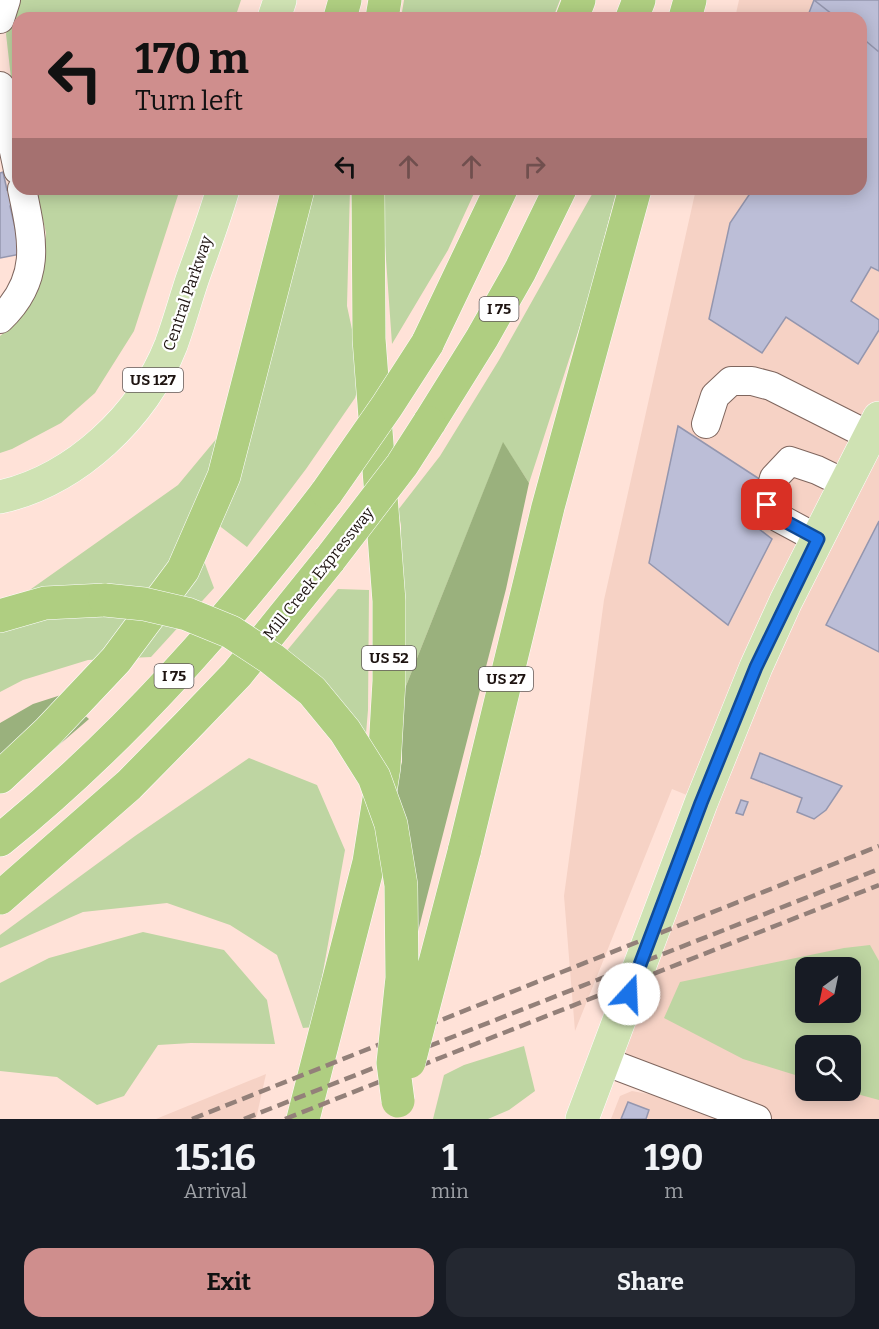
<!DOCTYPE html>
<html lang="en">
<head>
<meta charset="utf-8">
<style>
	:root { --surface:#171b24; --page:#242831; --text:#f1f3f6; --muted:#9ea1a6; --accent:#cf8e8d }
	body { margin:0; font-family:Bitter,serif; background:var(--page); color:var(--text); height:100vh; display:flex; flex-direction:column; font-size:22px; white-space:nowrap }
	* { box-sizing:border-box; margin:0 }
	p { font-size:20px; color:var(--muted) }
	.icon { flex:none; width:33px; height:33px; fill:none; stroke:currentColor; stroke-width:2; stroke-linecap:round; stroke-linejoin:round }
	.map { position:relative; height:1119px; overflow:hidden }
	.drawer { display:flex; flex-direction:column; background:var(--surface); flex:1 }
	.drawer>* { flex:none }
	.guide { position:absolute; left:12px; top:12px; width:855px; height:183px; border-radius:18px; box-shadow:0 3px 15px #0003; background:#cf8e8d; color:#111; overflow:hidden }
	.needle { width:39px; rotate:213deg }
	.controls { position:absolute; left:795px; top:957px; display:grid; gap:12px }
	.controls a { display:grid; place-items:center; width:66px; height:66px; border-radius:12px; background:var(--surface); box-shadow:0 3px 15px #0003; font-size:30px }
	.pin { position:absolute; display:grid; place-items:center; width:51px; height:51px; color:#fff; margin:-26px; border-radius:12px; box-shadow:0 3px 9px #0006 }
	.me { position:absolute; width:66px; margin:-33px; rotate:20deg; stroke-linejoin:round; filter:drop-shadow(0 0 4px #0008) }
	.turn { display:flex; align-items:center; gap:21px; height:126px; padding:0 24px; font-size:27px }
	.turn .icon { width:78px; height:78px; stroke-width:2.5 }
	.turn b { display:block; font-size:42px; line-height:51px }
	.lanes { display:flex; align-items:center; height:57px; padding:0 24px; background:#0003; justify-content:center; gap:30px; direction:ltr }
	.lanes .off { opacity:.35 }
	.eta { display:flex; justify-content:space-evenly; align-items:center; height:102px; text-align:center }
	.eta b { font-size:36px; font-weight:700; line-height:42px }
	.action { display:flex; gap:12px; margin-top:auto; padding:12px 24px }
	.action a { flex:1; height:69px; border-radius:18px; background:var(--accent); color:#111; font-size:24px; font-weight:700; line-height:69px; text-align:center }
	.action a+a { background:var(--page); color:var(--text) }
	.map>svg:first-child { display:block }
	.built { fill:#f6d2c5; fill-rule:evenodd }
	.green { fill:#bed5a2; fill-rule:evenodd }
	.forest { fill:#9ab17d }
	.building { fill:#bcbed7; stroke:#9496ae; stroke-width:1.5 }
	.lines { fill:none; stroke-linecap:round; stroke-linejoin:round }
	.minor-casing { stroke:#7f665e; stroke-width:30 }
	.major-casing { stroke:#fff; stroke-width:34 }
	.highway-casing { stroke:#fff; stroke-width:34 }
	.minor { stroke:#fff; stroke-width:28 }
	.major { stroke:#cfe2b3; stroke-width:33 }
	.highway { stroke:#afce81; stroke-width:33 }
	.rail { stroke:#938079; stroke-width:4.5; stroke-dasharray:12 6; stroke-linecap:butt }
	.highway-bridge-casing { stroke:#fff; stroke-width:34; stroke-linecap:butt }
	.highway-bridge { stroke:#afce81; stroke-width:33 }
	.route-casing { stroke:#114b97; stroke-width:15 }
	.route { stroke:#1a73e8; stroke-width:10 }
	.labels { text-anchor:middle; stroke-width:4.5; stroke-linejoin:round; paint-order:stroke }
	.shield { fill:#fff; stroke:#625a58; stroke-width:1.5 }
	.shield-label { font-size:15px; font-weight:bold; fill:#1e1411 }
	.street-label { font-size:16px; fill:#1e1411; stroke:#fff }
</style>
</head>
<body>
<div class="map">
<svg width="879" height="1119" viewBox="0 0 879 1119">
	<rect width="100%" height="100%" fill="#ffe2d8"/>
	<path class="built" d="M739 0H879V1119H757L604 1061 716 807 672 789 575 1031 564 896 604 600 696 189H861V18H735ZM806 968H850V1012H806ZM806 1046H850V1090H806Z
		M266 1074 256 1119H156Z
		M632 1091 654 1095 719 1119H611L620 1096Z"/>
	<path class="green" d="M14 0H241L235 18H18V110L11 78 6 34Z
		M404 0H560L553 18H401Z
		M36 189H180L134 331 95 393 61 423 12 449 0 453V336L10 328 38 291 43 267 46 233Z
		M310 189H350L347 306 362 376 355 398 306 469 247 547 217 524 198 545 214 588 151 657 88 660 23 680 0 692V611L178 485 227 426Z
		M385 189H476L448 250 392 344 383 217Z
		M595 189H617L587 304 529 483 503 443 402 696 401 525 398 510 440 456 499 360Z
		M338 589 369 590 368 710 362 781 285 653Z
		M249 758 317 785 345 850 313 1027 303 1028 277 955 230 925 167 903 83 912 0 948V935L135 836Z
		M143 932 224 950 267 1000 275 1044 191 1043 158 1045 124 1096 97 1105 57 1077 0 1071V983L49 958Z
		M870 945 879 961V1100L846 1091 850 1090V1046H806L805 1078 743 1059 664 1018 680 982 844 948ZM806 968H850V1012H806Z
		M524 1046 535 1091 509 1110 488 1119H433L444 1075 464 1065Z"/>
	<path class="forest" d="M503 442 529 483 506 589 414 947 383 822 402 762V696Z
		M61 695 89 719 52 751 0 773V723L33 704Z"/>
	<path class="building" d="M814 0H879V52L861 37V18H837Z
		M814 0 837 18H807Z
		M861 37 879 52V271L871 267 851 301 879 320V330L858 364 786 317 762 353 709 319 730 223 753 189H861Z
		M3 172 7 190 12 189 15 205 10 206 21 254 0 258V173Z
		M678 426 764 482 746 519 772 539 728 625 649 563Z
		M879 521V652L826 625Z
		M760 753 842 786 826 810 814 819 797 812 802 798 751 778Z
		M741 800 748 802 743 815 736 813Z
		M628 1102 649 1110 646 1119H621Z"/>
	<g class="lines">
		<g class="minor-casing">
			<path id="minor" d="M0 19 6 0
				M0 86 18 170
				M0 319C42 279 33 241 22 189
				M706 424 715 396 731 381H752L771 386 870 436
				M818 539 779 518 767 505 774 478 790 461 817 470 846 484
				M604 1061 757 1119"/>
		</g>
		<g class="major-casing">
			<path id="major" d="M274 18 280 0
				M0 497C76 480 143 416 171 345 179 323 185 301 192 280 203 249 214 220 223 189
				M582 1119 701 803 756 667 786 601 879 418"/>
		</g>
		<g class="highway-casing">
			<path id="highway" d="M340 18 345 0
				M382 18 385 0
				M572 18 579 0
				M632 18 639 0
				M685 18 690 0
				M427 344 501 189
				M429 423 482 338 520 271 560 189
				M0 616 45 603 105 600
				M0 777 48 732 116 660 183 570 224 476 298 189
				M0 840C125 739 230 619 327 492
				M464 852 548 507 635 189
				M0 898 129 785 187 726 237 674 330 559
				M303 1119 369 862 384 767 389 681V601L369 339 368 189"/>
		</g>
		<use href="#minor" class="minor"/>
		<use href="#major" class="major"/>
		<use href="#highway" class="highway"/>
		<path class="rail" d="M192 1119 879 846
			M244 1119 879 869
			M285 1119 879 885"/>
		<g class="highway-bridge-casing">
			<path id="highway-bridge" d="M327 492 387 406 427 344
				M330 559 402 465 429 423
				M105 600 144 604 187 614 231 632 272 659 312 691 345 731 374 777 391 824 401 885 402 978 393 1063 398 1101
				M409 1062 464 852"/>
		</g>
		<use href="#highway-bridge" class="highway-bridge"/>
	</g>
	<g class="lines">
		<g class="route-casing">
			<path id="route" d="M629 994 701 803 756 667 818 539 779 518 767 505"/>
		</g>
		<use href="#route" class="route"/>
	</g>
	<g class="labels">
		<g class="shield">
			<rect x="479.5" y="297" width="39" height="24" rx="4.5"/>
			<rect x="123" y="368" width="60" height="24" rx="4.5"/>
			<rect x="362" y="646" width="54" height="24" rx="4.5"/>
			<rect x="154.5" y="664" width="39" height="24" rx="4.5"/>
			<rect x="479" y="667" width="54" height="24" rx="4.5"/>
		</g>
		<g class="shield-label">
			<text x="499" y="314">I 75</text>
			<text x="153" y="385">US 127</text>
			<text x="389" y="663">US 52</text>
			<text x="174" y="681">I 75</text>
			<text x="506" y="684">US 27</text>
		</g>
		<g class="street-label">
			<text transform="translate(187 293) rotate(-71)" y="6">Central Parkway</text>
			<text transform="translate(318 573) rotate(-51)" y="6">Mill Creek Expressway</text>
		</g>
	</g>
</svg>
<div class="controls">
<a><svg class="needle" viewBox="-14 -14 28 28"><path d="M0-13l5 13h-10z" fill="#e53935"/><path d="M0 13l5-13h-10z" fill="#9ea1a6"/></svg></a>
<a><svg class="icon" aria-label="search" viewBox="0 0 24 24"><circle cx="10" cy="10" r="6"/><path d="M15 15l6 6"/></svg></a>
</div>
<div class="pin" style="left:767px;top:505px;background:#d93025"><svg class="icon" aria-label="arrive" viewBox="0 0 24 24"><path d="M6 21V4h12l-3 4 3 4H6"/></svg></div>
<svg class="me" style="left:629px;top:994px" viewBox="-20 -20 40 40"><circle r="19" fill="#fff"/><path d="M0-13L10 11 0 6-10 11z" fill="#1a73e8"/></svg>
<div class="guide">
<div class="turn"><svg class="icon" aria-label="left" viewBox="0 0 24 24"><path d="M17 20v-9H6M10 6l-5 5 5 5"/></svg><div><b>170 m</b>Turn left</div></div>
<div class="lanes"><svg class="icon" aria-label="left" viewBox="0 0 24 24"><path d="M17 20v-9H6M10 6l-5 5 5 5"/></svg><svg class="icon off" aria-label="ahead" viewBox="0 0 24 24"><path d="M12 20V5M6 11l6-6 6 6"/></svg><svg class="icon off" aria-label="ahead" viewBox="0 0 24 24"><path d="M12 20V5M6 11l6-6 6 6"/></svg><svg class="icon off" aria-label="right" viewBox="0 0 24 24"><path d="M7 20v-9h11M14 6l5 5-5 5"/></svg></div>
</div>
</div>
<section class="drawer">
<div class="eta">
<div><b>15:16</b><p>Arrival</p></div>
<div><b>1</b><p>min</p></div>
<div><b>190</b><p>m</p></div>
</div>
<div class="action"><a>Exit</a><a>Share</a></div>
</section>
</body>
</html>
